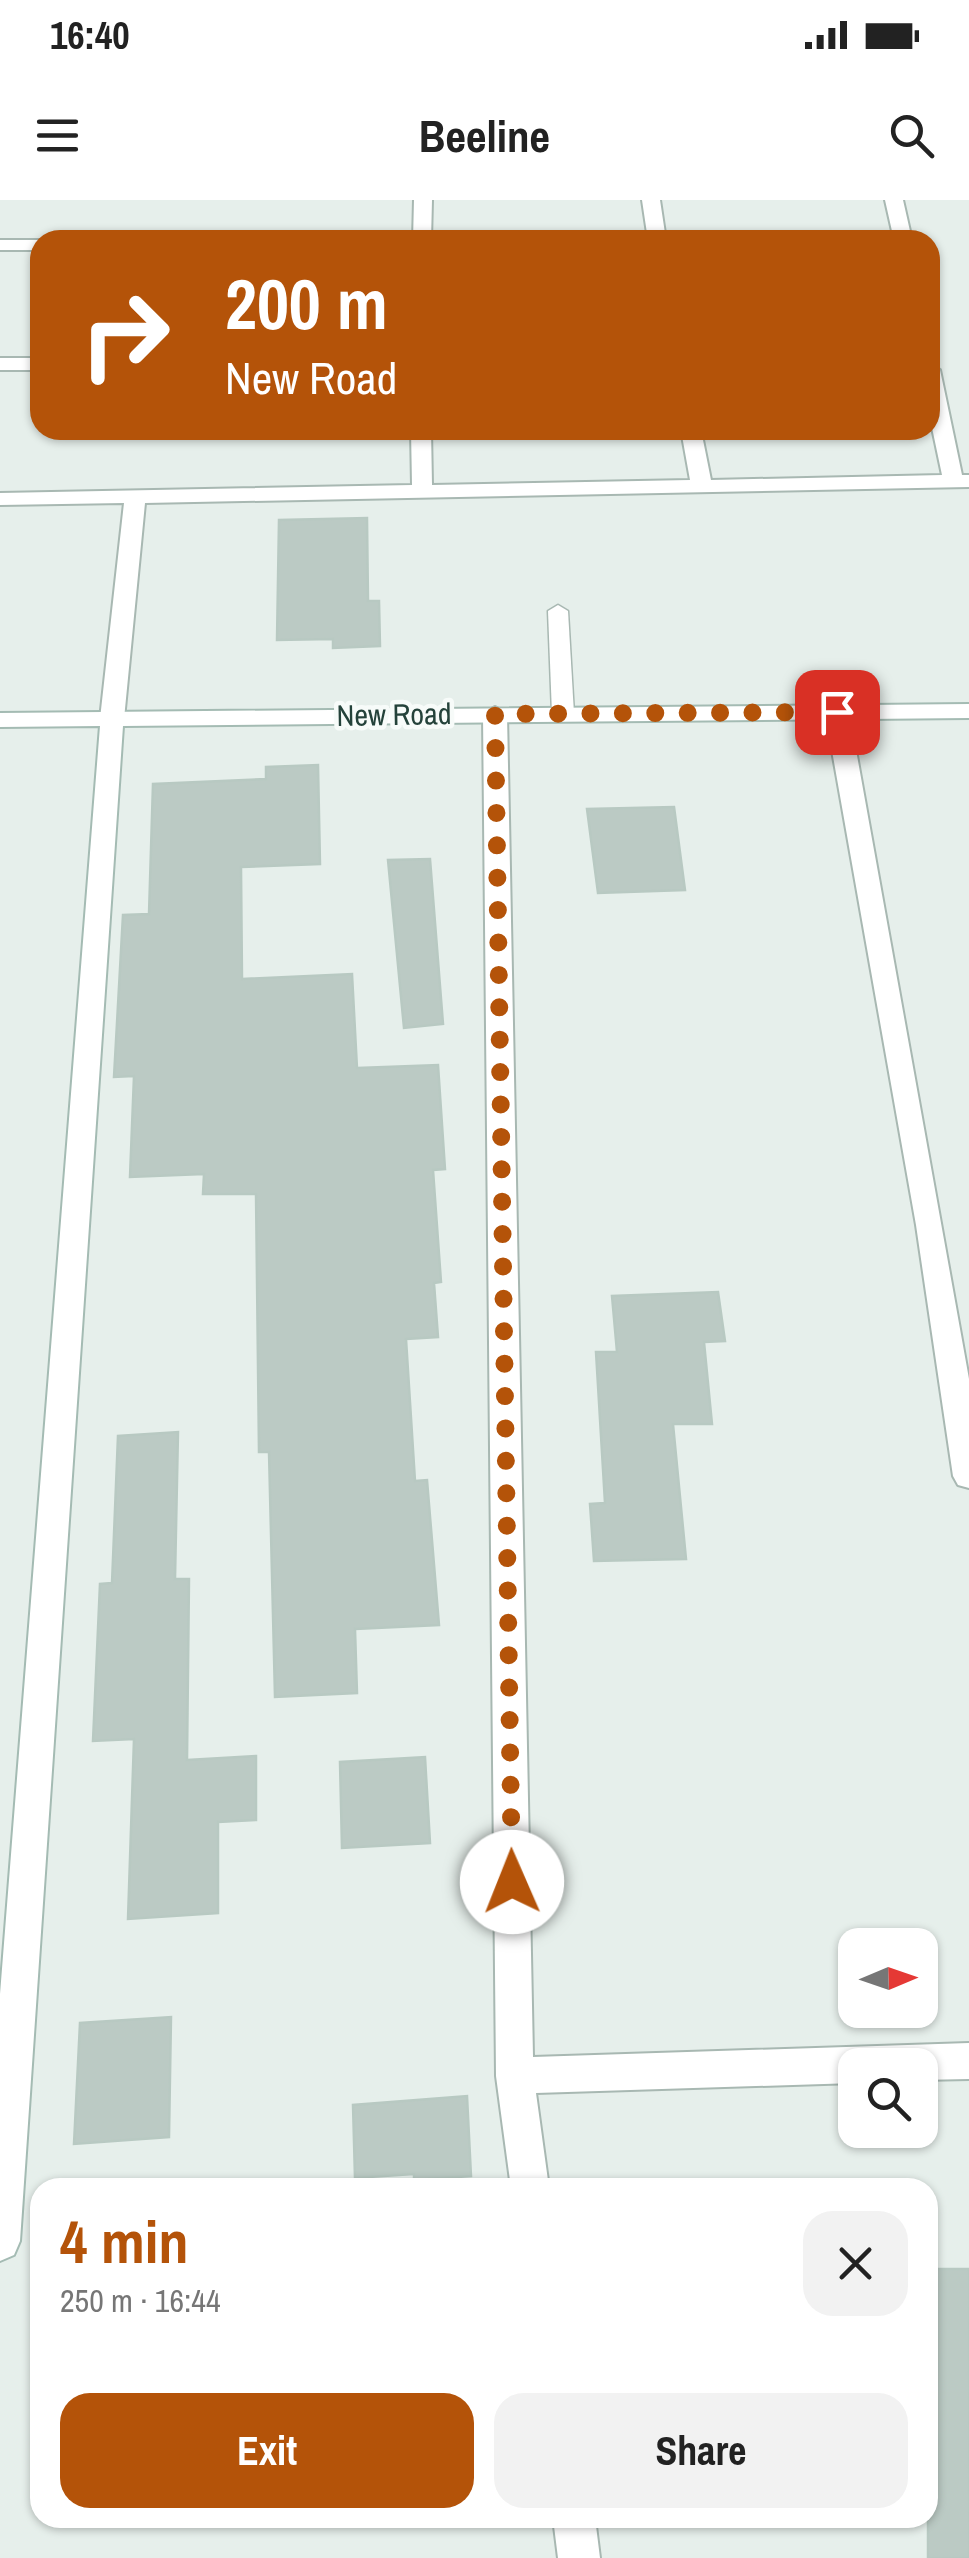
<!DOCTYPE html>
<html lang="en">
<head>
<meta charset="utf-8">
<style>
	:root { --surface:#fff; --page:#f2f2f2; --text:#222; --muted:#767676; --accent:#b45309 }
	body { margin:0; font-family:"Archivo Narrow",sans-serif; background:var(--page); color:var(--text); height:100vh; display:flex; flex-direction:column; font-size:38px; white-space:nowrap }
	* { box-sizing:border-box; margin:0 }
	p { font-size:32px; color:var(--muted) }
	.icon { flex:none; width:55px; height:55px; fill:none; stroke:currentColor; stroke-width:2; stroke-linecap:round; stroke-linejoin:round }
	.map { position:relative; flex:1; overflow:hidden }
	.details { position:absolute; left:30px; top:1978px; width:908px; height:350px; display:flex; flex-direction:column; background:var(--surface); border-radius:30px; box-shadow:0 2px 8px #0004 }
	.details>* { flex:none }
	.guide { position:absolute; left:30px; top:30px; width:910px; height:210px; border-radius:30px; box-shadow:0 2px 8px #0004; background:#b45309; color:#fff; overflow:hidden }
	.needle { width:65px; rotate:88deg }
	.buttons { position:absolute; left:838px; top:1728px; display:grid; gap:20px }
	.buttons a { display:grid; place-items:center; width:100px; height:100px; border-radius:20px; background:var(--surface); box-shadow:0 2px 8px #0004; font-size:50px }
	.pin { position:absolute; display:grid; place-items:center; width:85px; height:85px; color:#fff; margin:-42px; border-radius:20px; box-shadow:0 5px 15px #0006 }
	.me { position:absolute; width:110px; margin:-55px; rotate:359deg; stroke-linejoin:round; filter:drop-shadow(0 0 8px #0008) }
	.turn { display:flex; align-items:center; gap:35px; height:210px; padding:0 30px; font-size:45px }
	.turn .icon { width:130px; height:130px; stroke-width:2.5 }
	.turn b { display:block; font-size:70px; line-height:85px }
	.round { display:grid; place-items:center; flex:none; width:105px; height:105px; border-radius:30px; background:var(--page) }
	.headline { display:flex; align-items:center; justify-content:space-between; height:170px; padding:0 30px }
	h1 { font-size:60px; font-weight:700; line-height:75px; color:var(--accent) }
	.action { display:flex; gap:20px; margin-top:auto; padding:20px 30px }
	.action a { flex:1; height:115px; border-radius:30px; background:var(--accent); color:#fff; font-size:40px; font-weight:700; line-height:115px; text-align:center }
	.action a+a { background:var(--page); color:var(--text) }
	.status { display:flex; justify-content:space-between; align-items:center; height:70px; padding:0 50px; background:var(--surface); direction:ltr }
	.status svg { height:28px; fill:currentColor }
	header { display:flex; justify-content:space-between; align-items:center; height:130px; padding:0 30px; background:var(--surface); font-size:45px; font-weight:700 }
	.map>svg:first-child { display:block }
	.building { fill:#bbcac4; stroke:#b8c9c2; stroke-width:2.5 }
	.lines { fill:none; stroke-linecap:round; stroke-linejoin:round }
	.lane-casing { stroke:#a8b8b2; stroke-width:3 }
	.street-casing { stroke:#a8b8b2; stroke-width:4 }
	.secondary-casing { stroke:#a4bbb3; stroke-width:4 }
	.lane { fill:#fff; fill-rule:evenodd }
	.street { fill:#fff; fill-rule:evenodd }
	.secondary { fill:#fff; fill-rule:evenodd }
	.route { stroke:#b45309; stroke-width:18; stroke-dasharray:0 32.4 }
	.labels { text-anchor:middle; stroke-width:9; stroke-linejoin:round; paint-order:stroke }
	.far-street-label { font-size:30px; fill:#24423a; stroke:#f7fbf9 }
</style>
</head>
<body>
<div class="status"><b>16:40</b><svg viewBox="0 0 49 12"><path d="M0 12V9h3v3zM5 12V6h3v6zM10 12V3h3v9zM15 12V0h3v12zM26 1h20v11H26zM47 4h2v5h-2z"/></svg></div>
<header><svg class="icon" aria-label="menu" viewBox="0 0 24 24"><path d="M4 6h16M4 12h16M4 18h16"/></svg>Beeline<svg class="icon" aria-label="search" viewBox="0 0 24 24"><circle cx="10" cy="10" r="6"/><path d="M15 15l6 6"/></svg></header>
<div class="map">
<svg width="969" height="2358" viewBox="0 0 969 2358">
	<rect width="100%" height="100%" fill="#e6efeb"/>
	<path class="building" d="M367 318 368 401H379L380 446 333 448V439L277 440 279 320Z
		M318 565 320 664 241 667 242 779 352 774 357 868 438 865 445 969 433 970 441 1082 434 1083 438 1137 406 1139 415 1281 427 1280 439 1425 355 1429 357 1493 275 1497 269 1252H259L256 994H203L204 974 130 977 134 876 114 877 123 715 149 714 153 584 266 579V567Z
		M674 607 685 690 598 693 587 609Z
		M430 659 443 824 404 828 388 660Z
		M718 1092 725 1141 704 1142 712 1224H673L686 1359 594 1361 590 1304 605 1303 596 1152H617L612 1096Z
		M178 1232 175 1379H189L187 1560 256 1556V1620L218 1622V1713L128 1719 134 1539 93 1541 100 1384 112 1383 118 1236Z
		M425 1557 430 1643 342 1648 340 1562Z
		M171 1817 169 1937 74 1944 80 1823Z
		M467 1896 471 1976 414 1980V1974L355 1978 353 1905Z
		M928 2069H969V2358H928Z"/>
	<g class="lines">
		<g class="lane-casing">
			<path id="lane" d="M558 405 568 411 574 514 563 520 552 514 548 411Z"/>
		</g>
		<g class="street-casing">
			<path id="street" d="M414 0H432L431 40H413Z
				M642 0H660L666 40H648Z
				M885 0H903L912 40H894Z
				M0 40H42L40 50H0Z
				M0 158H40V170H0Z
				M930 164 940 170 962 275H969V287L145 303 124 519 112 526 100 519 124 303 0 305V293L412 285 411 230H431L432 285 690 280 681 230H701L711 280 942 275 930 218Z
				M837 504 849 511 969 1179V1288L958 1285 953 1276 916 1025 825 511Z
				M495 507 507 514 533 1857 969 1843V1879L920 1880V1865H855V1883L536 1893 549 1988H511L496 1876 483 514Z
				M553 2318H595L600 2358H558Z"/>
		</g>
		<g class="secondary-casing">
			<path id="secondary" d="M969 504V518L123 526 20 2041 14 2055 0 2061V1794L100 526 0 527V513Z"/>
		</g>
		<use href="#lane" class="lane"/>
		<use href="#street" class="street"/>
		<use href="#secondary" class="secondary"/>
	</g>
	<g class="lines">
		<path class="route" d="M512 1682 495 514 837 512"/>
	</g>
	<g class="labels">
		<g class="far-street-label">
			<text transform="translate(394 515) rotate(-1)" y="10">New Road</text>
		</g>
	</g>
</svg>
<div class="buttons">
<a><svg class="needle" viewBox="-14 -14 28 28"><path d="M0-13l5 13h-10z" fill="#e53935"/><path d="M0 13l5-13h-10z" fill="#767676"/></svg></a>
<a><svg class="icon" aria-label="search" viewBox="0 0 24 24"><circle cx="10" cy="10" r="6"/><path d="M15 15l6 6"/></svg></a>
</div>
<div class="pin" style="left:837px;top:512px;background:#d93025"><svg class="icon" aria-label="arrive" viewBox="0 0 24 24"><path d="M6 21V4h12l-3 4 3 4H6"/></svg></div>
<svg class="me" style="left:512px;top:1682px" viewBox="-20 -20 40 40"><circle r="19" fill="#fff"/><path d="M0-13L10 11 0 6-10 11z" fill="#b45309"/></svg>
<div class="guide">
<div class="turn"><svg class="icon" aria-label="right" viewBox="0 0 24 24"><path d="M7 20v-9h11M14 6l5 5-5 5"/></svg><div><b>200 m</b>New Road</div></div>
</div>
<section class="details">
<div class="headline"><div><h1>4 min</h1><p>250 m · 16:44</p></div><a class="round"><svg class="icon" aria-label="close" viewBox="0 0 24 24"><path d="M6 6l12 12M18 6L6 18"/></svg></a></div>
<div class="action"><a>Exit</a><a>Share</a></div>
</section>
</div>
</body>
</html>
